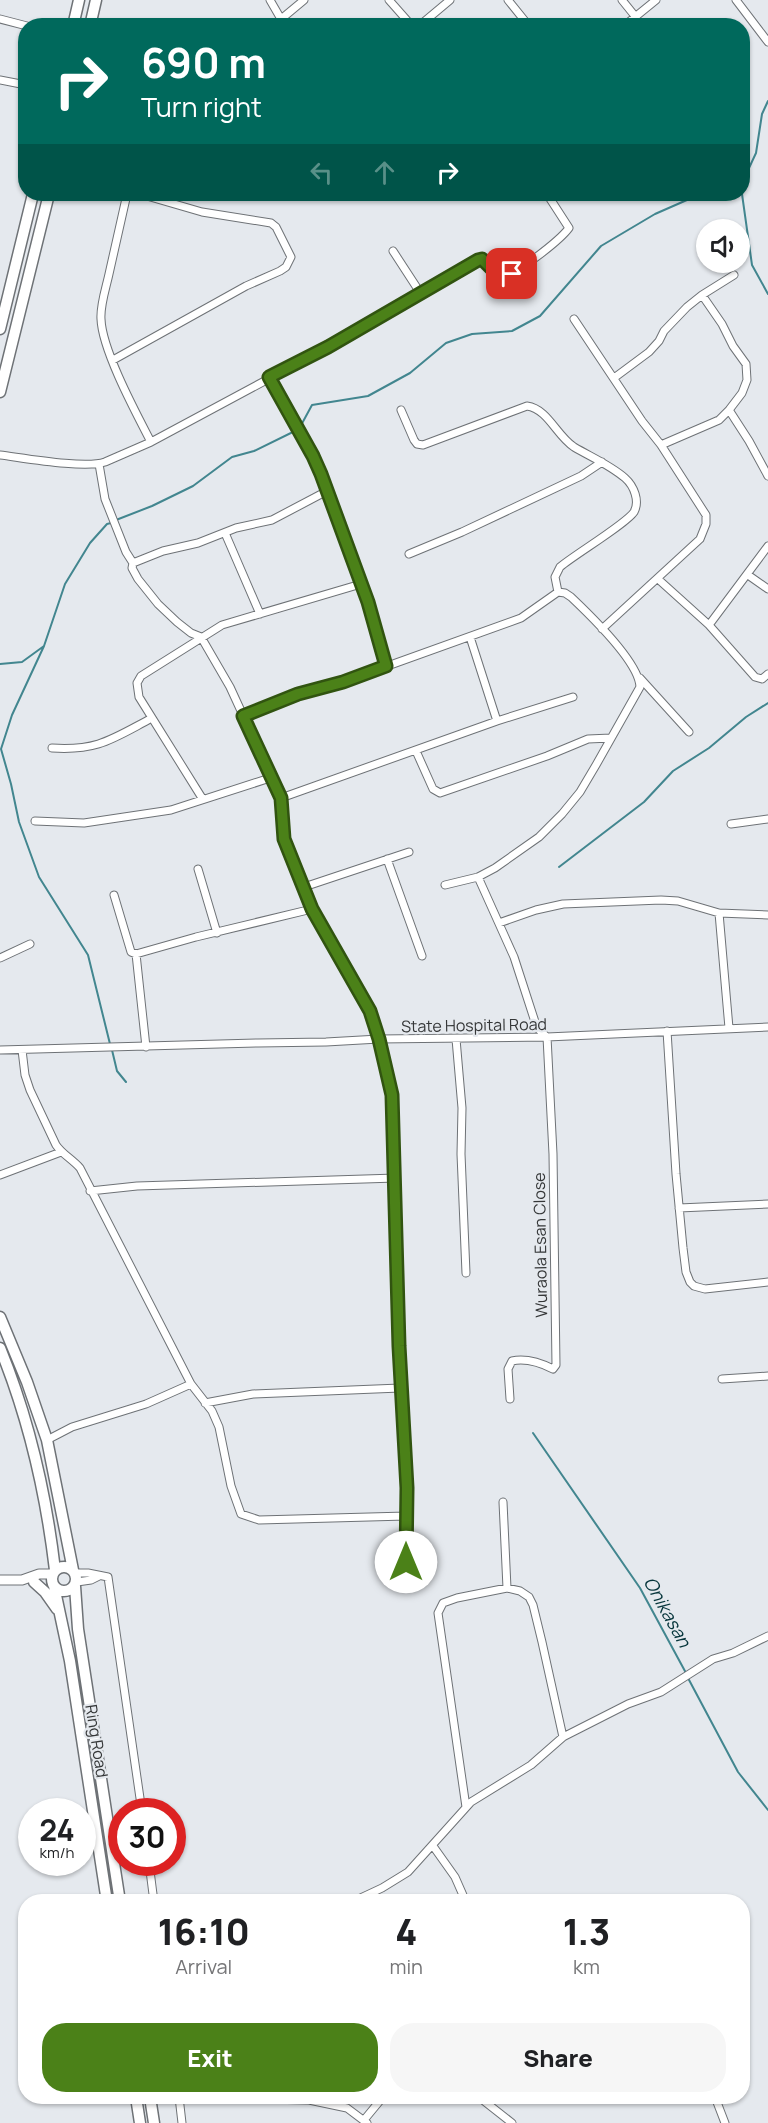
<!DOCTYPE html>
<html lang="en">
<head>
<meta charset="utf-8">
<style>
	:root { --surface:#fff; --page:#f6f6f6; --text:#202124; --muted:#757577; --accent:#4b8118 }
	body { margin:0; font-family:Manrope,sans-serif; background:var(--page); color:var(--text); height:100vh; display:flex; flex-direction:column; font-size:22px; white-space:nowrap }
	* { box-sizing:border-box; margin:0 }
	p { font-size:20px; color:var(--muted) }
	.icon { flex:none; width:33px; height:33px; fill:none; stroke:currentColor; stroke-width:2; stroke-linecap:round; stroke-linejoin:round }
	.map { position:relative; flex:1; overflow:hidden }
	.drawer { position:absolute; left:18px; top:1894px; width:732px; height:210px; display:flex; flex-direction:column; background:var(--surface); border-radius:24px; box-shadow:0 2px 4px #0004 }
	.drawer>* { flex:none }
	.top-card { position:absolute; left:18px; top:18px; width:732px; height:183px; border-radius:24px; box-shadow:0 2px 4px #0004; background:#00695c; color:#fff; overflow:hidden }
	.controls { position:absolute; left:696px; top:219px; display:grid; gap:12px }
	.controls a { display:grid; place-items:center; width:54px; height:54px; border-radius:50%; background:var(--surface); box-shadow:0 2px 4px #0004; font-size:30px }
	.speed { position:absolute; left:18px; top:1798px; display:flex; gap:12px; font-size:30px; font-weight:700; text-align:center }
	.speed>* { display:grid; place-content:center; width:78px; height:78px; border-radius:50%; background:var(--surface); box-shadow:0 2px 4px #0004; line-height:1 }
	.speed small { font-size:15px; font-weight:400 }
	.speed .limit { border:9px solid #d22; background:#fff; color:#111 }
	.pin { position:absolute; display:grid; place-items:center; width:51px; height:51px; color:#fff; margin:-26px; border-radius:12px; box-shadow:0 3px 9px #0006 }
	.me { position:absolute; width:66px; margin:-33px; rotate:0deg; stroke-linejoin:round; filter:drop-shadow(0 0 4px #0008) }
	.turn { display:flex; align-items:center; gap:21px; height:126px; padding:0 24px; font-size:27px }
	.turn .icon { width:78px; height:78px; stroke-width:2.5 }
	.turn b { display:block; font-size:42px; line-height:51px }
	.lanes { display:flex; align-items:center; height:57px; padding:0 24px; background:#0003; justify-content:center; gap:30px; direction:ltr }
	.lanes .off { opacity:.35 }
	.eta { display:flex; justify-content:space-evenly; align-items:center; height:102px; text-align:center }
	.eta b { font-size:36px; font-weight:800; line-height:42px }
	.primary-button { display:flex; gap:12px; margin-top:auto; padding:12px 24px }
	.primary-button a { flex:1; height:69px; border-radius:24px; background:var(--accent); color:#fff; font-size:24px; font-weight:800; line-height:69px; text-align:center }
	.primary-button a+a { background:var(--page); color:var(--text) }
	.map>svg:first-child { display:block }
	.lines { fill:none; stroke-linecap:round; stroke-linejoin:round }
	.stream { stroke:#42868f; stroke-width:2 }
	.minor-casing { stroke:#6e7276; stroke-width:9 }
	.tertiary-casing { stroke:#6e7276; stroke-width:11 }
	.primary-casing { stroke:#6e7276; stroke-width:13 }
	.minor { stroke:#fff; stroke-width:7 }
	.tertiary { stroke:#fff; stroke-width:9 }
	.primary { stroke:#fff; stroke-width:10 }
	.route-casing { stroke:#315410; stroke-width:15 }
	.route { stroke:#4b8118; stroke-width:10 }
	.labels { text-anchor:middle; stroke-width:4.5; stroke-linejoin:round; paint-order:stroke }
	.street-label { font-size:16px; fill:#353738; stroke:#e5e9ee }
	.water-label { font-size:18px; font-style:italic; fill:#06353b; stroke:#e5e9ee }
</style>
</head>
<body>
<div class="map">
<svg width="768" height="2123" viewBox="0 0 768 2123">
	<rect width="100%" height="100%" fill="#e5e9ee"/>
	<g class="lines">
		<path class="stream" d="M742 183 756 153 762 114 768 101
			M720 194H728
			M742 194 752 265 768 294
			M116 520 152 506 193 486 232 457 254 451 299 429 312 405 368 396 410 373 446 343 472 334 512 331 540 316 601 246 655 214 696 196 710 194
			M44 646 12 715 1 749 11 784 19 822 39 877 88 955 110 1044
			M0 664 22 662 44 646 65 584 90 543 107 524 111 523
			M559 867 644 802 673 771 709 748 746 717 768 703
			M112 1050 117 1071 126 1082
			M533 1433 640 1588 686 1673
			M688 1678 738 1772 768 1810"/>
		<g class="minor-casing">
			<path id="minor" d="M270 0 285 26
				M389 0 412 26
				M508 0 529 26
				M622 0 643 26
				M736 0 768 42
				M0 19 27 26
				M280 20 304 0
				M419 26 450 0
				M624 26 656 0
				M0 80 26 85
				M127 194C121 220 115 247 109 274 106 288 100 305 101 319 102 350 136 413 151 442
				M393 251 421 294
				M574 319 642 421 661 445 706 515V524L700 539 602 629
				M113 360 246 286 280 271 286 267 291 257 276 227 271 223 202 212 140 194
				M269 377 313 456 321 474 368 602 386 666
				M614 378 649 352 659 341 664 331 687 307 702 295 734 275
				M729 410 749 441 768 476
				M661 445 719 420 729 410 742 393 747 380 746 364 733 346 722 324 702 295
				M0 455C24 458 85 469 105 462L151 442 328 347 478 260 482 259 500 277C514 277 560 240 569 228L547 194
				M99 464 105 499 126 552 133 563 132 568 138 579 158 604 177 622 191 633 201 637 230 687 281 798V824L284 839 312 909 370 1011 379 1039 393 1104 398 1325 407 1488 406 1562
				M225 533 260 614
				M409 554 462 532 581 476 602 462
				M133 563 163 551 198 543 236 528 272 520 327 491
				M748 575 768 589
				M658 579 709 625 755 677 762 679 768 674
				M709 625 768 546
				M470 637 497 721
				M640 678 689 732
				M243 716 298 694 343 682 521 618 558 592 555 577 560 567C574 555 626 524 634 512 640 501 634 486 625 478 610 465 591 457 574 447 556 435 548 409 527 406L423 445 417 444 414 440 401 410
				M52 748C98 751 112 739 152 718
				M416 751 433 789 440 793 547 756 588 739 611 738
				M202 798 139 697 137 683 141 676 222 625 361 584
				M281 798 497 721 573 697
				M35 821 84 823 171 810 270 778
				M731 824 768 819
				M387 859 422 956
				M198 869 217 933
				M478 877 514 957 537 1028 547 1037 553 1154 556 1365 553 1369C541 1363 526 1358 512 1361L508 1369 510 1399
				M445 885 478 877 495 868 539 837 562 814 580 792 596 765 640 687C639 662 590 615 571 597L565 593 558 592
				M304 887 409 852
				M114 895 131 952 136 954 146 1047
				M719 913 729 1028
				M499 923 536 910 563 904 661 900 678 901 719 913 768 915
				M136 954 196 937 312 909
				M0 958 30 944
				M667 1031 676 1174 683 1248 686 1272 690 1282 694 1286 705 1289 768 1282
				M456 1039 462 1108 461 1154 466 1273
				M0 1050 258 1043 326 1042 379 1039 547 1037 768 1027
				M22 1050 25 1075 30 1090 56 1145C62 1154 72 1159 80 1168L191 1384 212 1411 219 1427 231 1486 241 1514 259 1520 406 1516
				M0 1175 61 1152
				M90 1191 137 1186 396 1178
				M679 1208 768 1204
				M722 1379 768 1376
				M205 1403 253 1394 400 1388
				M47 1440 72 1427 146 1404 191 1384
				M503 1502 507 1588
				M76 1573H88L108 1577 142 1812
				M77 1582 91 1580 99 1576
				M466 1807 438 1613 443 1603 457 1598 507 1588 520 1591 529 1597 533 1605 542 1642 563 1737
				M433 1846 455 1877 466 1902
				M149 1863 154 1902
				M352 1902 382 1888 408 1872 471 1802 531 1765 563 1737 628 1704 661 1692 713 1659 733 1653 768 1636
				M179 2097 309 2100 347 2108 367 2123
				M179 2097 182 2123
				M479 2097 512 2123
				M715 2097 725 2123
				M364 2120 383 2097"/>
		</g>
		<g class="tertiary-casing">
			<path id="tertiary" d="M0 1580H22L39 1574H53"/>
		</g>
		<g class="primary-casing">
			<path id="primary" d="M73 26 79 0
				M90 26 96 0
				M0 329 33 194
				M0 392 49 194
				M0 1317 27 1382 47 1440 73 1570
				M0 1348C29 1419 46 1494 55 1570
				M52 1579a12 12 0 1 1 24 0a12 12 0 1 1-24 0Z
				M34 1582 45 1592 57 1609
				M54 1586 70 1661 107 1902
				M75 1586 78 1629 120 1902
				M136 2097 140 2123
				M150 2097 154 2123"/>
		</g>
		<use href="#minor" class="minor"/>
		<use href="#tertiary" class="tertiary"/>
		<use href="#primary" class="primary"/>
	</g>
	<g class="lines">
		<g class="route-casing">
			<path id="route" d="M406 1562 407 1488 399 1346 392 1095 379 1039 370 1011 312 909 284 839 281 798 243 716 298 694 343 682 386 666 368 602 321 474 313 456 269 377 328 347 478 260 482 259 500 277 512 274"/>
		</g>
		<use href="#route" class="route"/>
	</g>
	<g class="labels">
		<g class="street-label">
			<text transform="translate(474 1025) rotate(-1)" y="6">State Hospital Road</text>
			<text transform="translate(540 1245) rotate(-91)" y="6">Wuraola Esan Close</text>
			<text transform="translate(97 1741) rotate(81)" y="6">Ring Road</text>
		</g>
		<g class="water-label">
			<text transform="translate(667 1612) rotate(61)" y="6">Onikasan</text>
		</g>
	</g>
</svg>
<div class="controls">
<a><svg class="icon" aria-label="sound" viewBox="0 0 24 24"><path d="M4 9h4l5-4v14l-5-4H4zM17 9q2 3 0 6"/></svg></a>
</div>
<div class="speed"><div>24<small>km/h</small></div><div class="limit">30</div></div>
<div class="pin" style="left:512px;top:274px;background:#d93025"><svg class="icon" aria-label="arrive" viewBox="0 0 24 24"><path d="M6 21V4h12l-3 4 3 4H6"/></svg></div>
<svg class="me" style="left:406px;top:1562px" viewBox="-20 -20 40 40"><circle r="19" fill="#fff"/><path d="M0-13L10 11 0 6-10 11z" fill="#4b8118"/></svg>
<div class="top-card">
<div class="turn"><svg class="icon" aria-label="right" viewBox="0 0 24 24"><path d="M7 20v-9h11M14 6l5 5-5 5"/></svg><div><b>690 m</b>Turn right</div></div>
<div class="lanes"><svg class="icon off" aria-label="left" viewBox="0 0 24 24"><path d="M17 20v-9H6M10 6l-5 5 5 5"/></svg><svg class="icon off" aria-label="ahead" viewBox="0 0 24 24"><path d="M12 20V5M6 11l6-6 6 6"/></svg><svg class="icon" aria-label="right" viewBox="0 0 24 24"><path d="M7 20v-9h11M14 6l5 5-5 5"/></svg></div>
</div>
<section class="drawer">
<div class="eta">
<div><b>16:10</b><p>Arrival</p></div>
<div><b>4</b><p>min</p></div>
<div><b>1.3</b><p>km</p></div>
</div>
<div class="primary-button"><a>Exit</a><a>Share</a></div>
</section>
</div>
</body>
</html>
